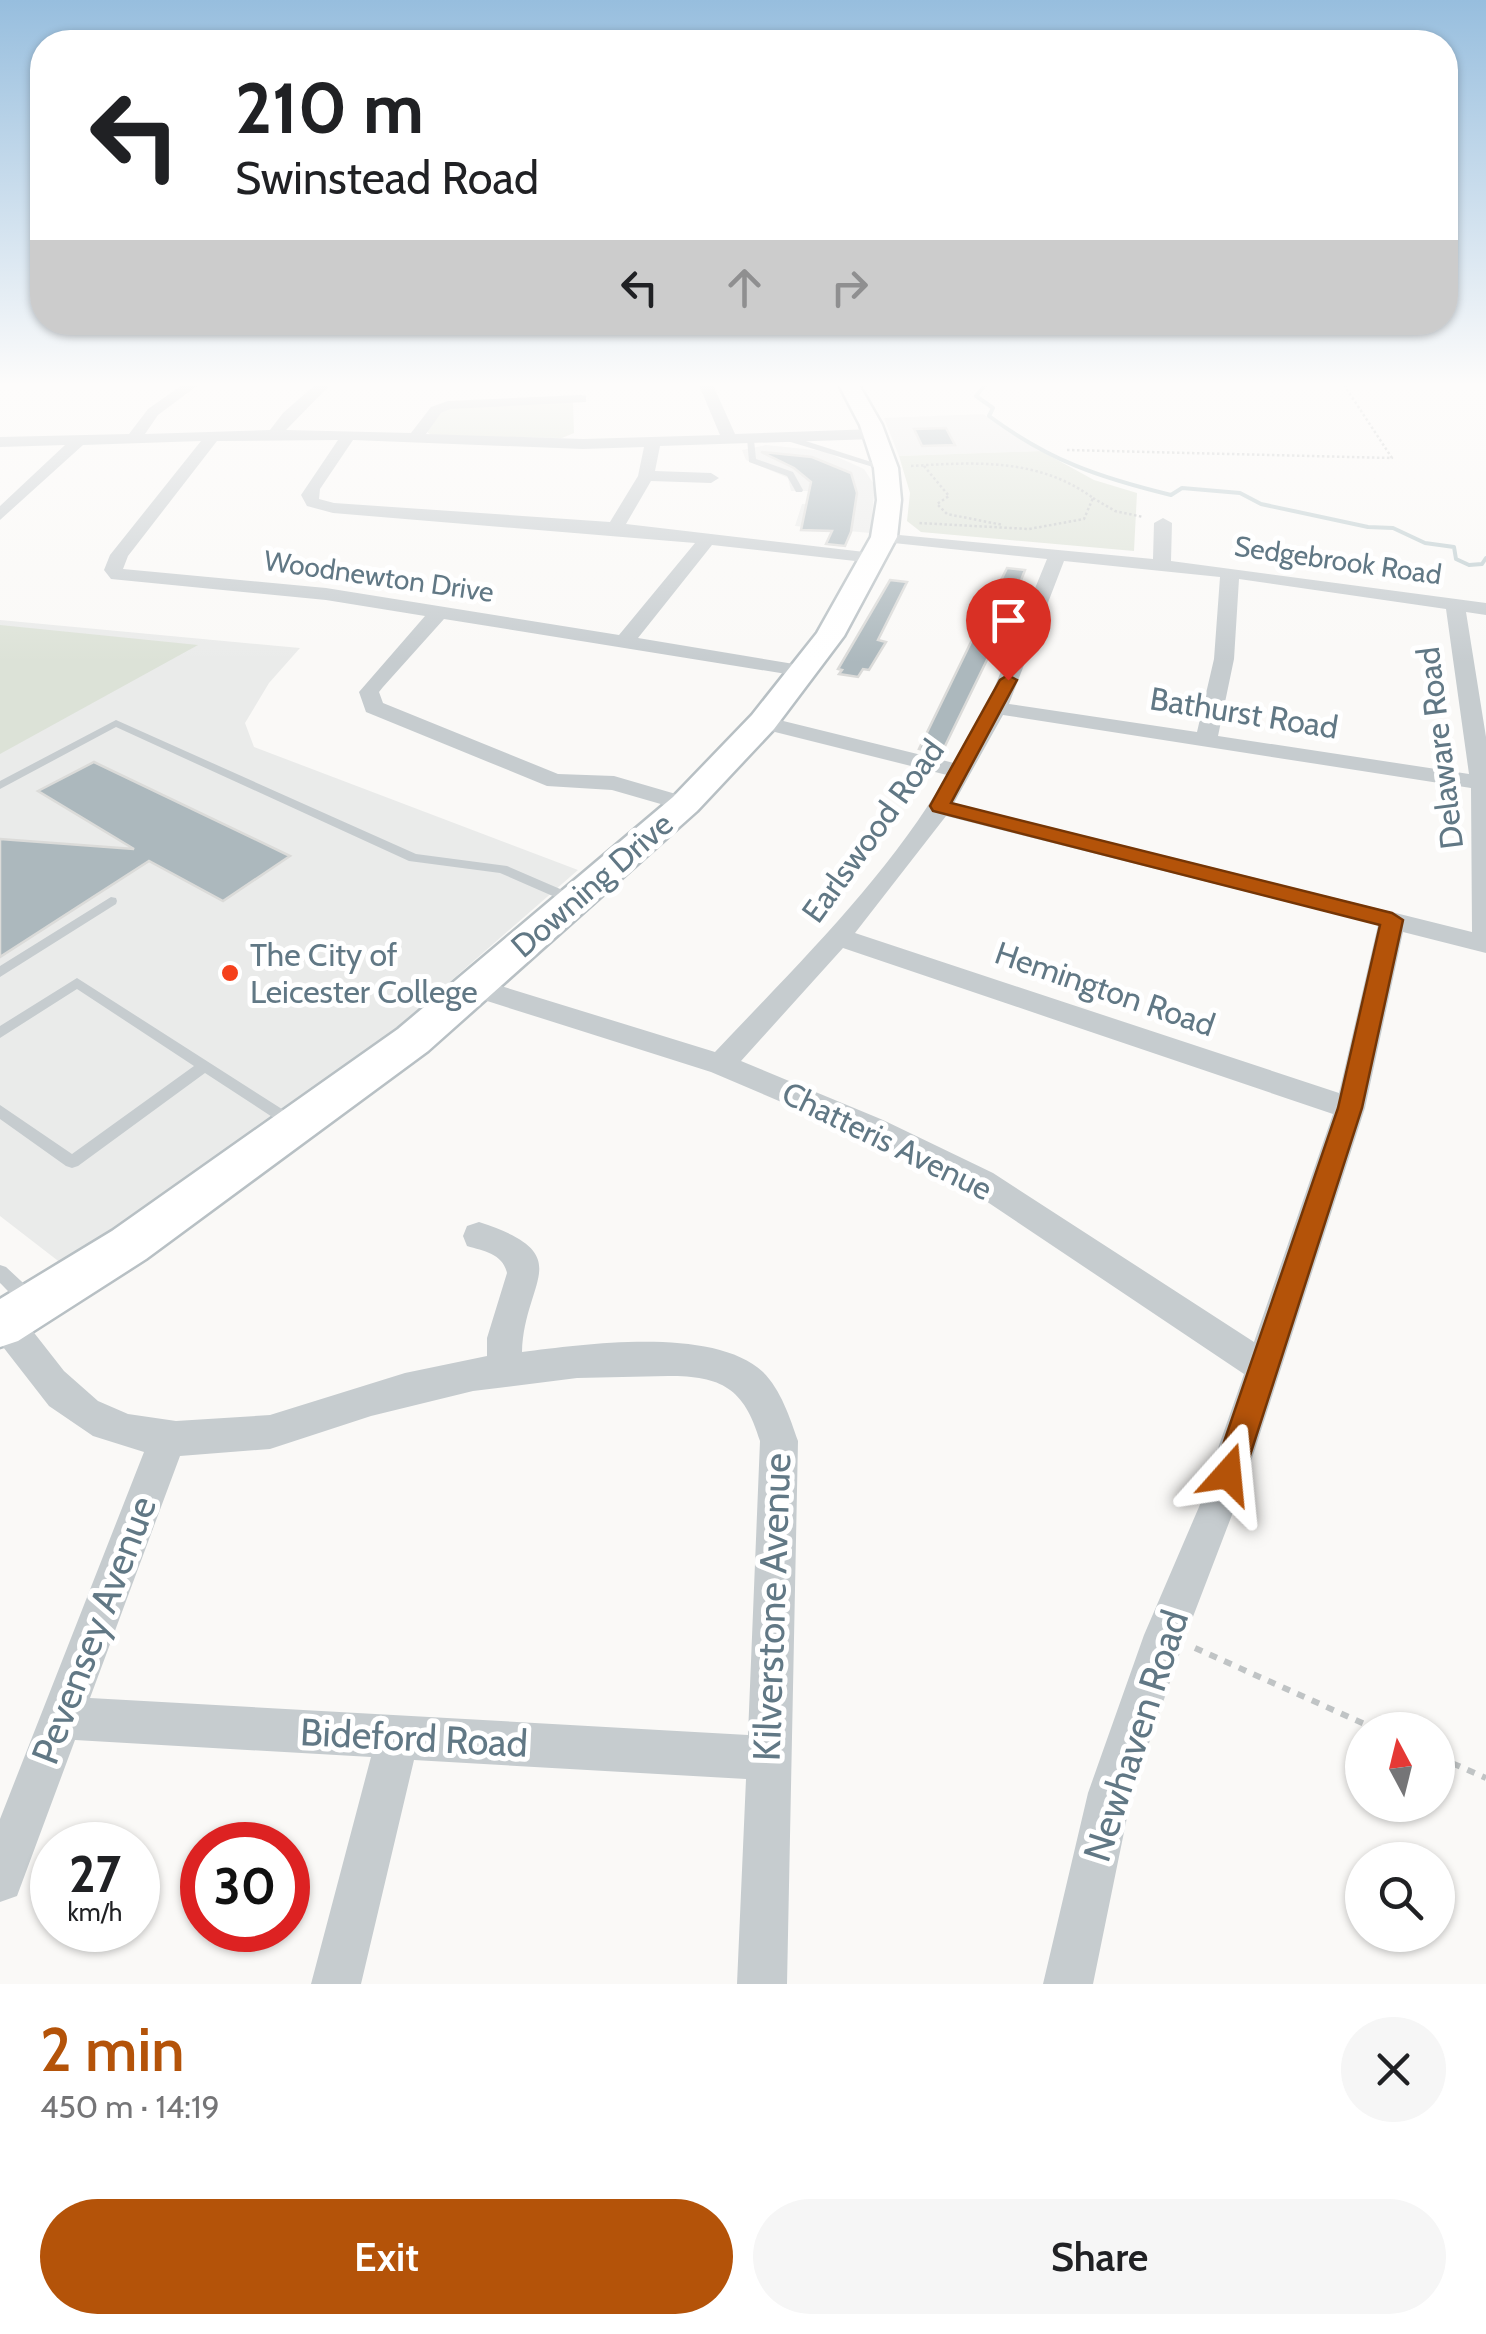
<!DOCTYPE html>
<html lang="en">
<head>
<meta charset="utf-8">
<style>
	:root { --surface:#fff; --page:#f6f6f6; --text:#202124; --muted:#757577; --accent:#b45309 }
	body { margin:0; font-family:Cabin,sans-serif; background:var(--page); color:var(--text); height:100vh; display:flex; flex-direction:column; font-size:38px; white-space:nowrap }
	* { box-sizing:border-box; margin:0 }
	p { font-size:32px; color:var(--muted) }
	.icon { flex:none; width:55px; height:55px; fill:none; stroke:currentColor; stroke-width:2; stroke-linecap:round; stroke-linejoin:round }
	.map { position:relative; height:1984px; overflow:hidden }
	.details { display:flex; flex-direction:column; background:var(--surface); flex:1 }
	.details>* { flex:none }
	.banner { position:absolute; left:30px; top:30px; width:1428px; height:305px; border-radius:40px; box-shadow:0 2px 8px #0004; background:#fff; color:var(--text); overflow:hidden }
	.needle { width:65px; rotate:353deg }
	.controls { position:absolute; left:1345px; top:1712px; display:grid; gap:20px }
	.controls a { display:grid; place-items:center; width:110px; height:110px; border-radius:50%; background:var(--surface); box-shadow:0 2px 8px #0004; font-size:50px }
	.speed { position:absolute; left:30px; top:1822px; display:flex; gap:20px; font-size:50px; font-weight:700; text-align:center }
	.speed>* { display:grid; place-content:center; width:130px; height:130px; border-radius:50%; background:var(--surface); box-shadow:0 2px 8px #0004; line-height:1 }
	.speed small { font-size:25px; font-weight:400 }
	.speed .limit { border:15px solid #d22; background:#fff; color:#111 }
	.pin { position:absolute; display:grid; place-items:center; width:85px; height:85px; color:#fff; margin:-102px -42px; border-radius:50% 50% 50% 0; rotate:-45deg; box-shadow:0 0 10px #0007 }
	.pin .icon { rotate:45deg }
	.me { position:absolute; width:110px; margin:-55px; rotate:18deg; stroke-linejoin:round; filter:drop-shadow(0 0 8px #0008) }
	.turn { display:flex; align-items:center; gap:35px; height:210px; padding:0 40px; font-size:45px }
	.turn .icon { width:130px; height:130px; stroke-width:2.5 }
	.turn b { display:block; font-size:70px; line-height:85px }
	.lanes { display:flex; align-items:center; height:95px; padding:0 40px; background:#0003; justify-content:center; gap:50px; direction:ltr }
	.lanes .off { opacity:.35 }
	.round { display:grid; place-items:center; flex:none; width:105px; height:105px; border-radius:52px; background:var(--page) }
	.summary { display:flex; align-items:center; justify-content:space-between; height:170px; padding:0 40px }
	h1 { font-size:60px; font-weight:600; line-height:75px; color:var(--accent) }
	.cta { display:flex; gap:20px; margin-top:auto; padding:20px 40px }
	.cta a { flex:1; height:115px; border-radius:60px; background:var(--accent); color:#fff; font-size:40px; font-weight:600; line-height:115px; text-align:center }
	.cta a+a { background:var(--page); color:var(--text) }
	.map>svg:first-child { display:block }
	.built { fill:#eaebea }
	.green { fill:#dce2d7 }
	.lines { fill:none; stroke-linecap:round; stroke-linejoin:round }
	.stream { stroke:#bdcccf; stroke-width:4 }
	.building { fill:#acb8bd; stroke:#dbdbd9; stroke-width:2.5 }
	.secondary-casing { stroke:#b8c0c4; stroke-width:5 }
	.path-far1 { stroke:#c0c4c5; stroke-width:2.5; stroke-dasharray:2.5 2.5; stroke-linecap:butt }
	.path { stroke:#c0c4c5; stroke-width:6; stroke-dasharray:8 8; stroke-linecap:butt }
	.lane { fill:#c6cccf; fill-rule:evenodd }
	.street { fill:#c6cccf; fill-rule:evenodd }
	.secondary { fill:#fff; fill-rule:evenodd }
	.route { fill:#b45309; stroke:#753606; stroke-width:2.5 }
	.poi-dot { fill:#f5401b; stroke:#fff; stroke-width:4 }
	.labels { text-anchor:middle; stroke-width:10; stroke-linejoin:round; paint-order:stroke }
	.far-street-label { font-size:28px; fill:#617885; stroke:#fff }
	.street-label { font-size:32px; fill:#617885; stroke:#fff }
	.poi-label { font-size:32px; fill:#617885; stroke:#fff; text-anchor:start }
	.near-street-label { font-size:38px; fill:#617885; stroke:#fff }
</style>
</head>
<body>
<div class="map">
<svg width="1486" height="1984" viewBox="0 0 1486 1984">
	<rect width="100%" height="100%" fill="#faf9f7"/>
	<path class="built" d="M983 414 1041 451 899 456 884 418Z
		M766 445 824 451 864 469 875 486 870 533 795 526 802 504H808L811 491H791L788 478 746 460 742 450Z
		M0 620 300 648 269 683 245 723 254 747 578 870 342 1076 66 1267 0 1216Z"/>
	<path class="green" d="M567 401 573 403 574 433 562 438 432 436 426 431 435 417 451 407Z
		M1041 451 1094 480 1137 493 1134 551 921 532 907 521 910 493 899 456Z
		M0 625 198 645 0 754Z"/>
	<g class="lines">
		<path class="stream" d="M985 385 976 396 993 408 989 416C1050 461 1098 477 1171 495L1182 488 1240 493 1261 504 1368 527 1393 528 1425 543 1454 547 1456 559 1469 565 1482 564 1486 558"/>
	</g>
	<path class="building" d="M946 428 955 445 922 446 914 429Z
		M761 452 812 457 851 473 857 493 851 532 845 546 826 544 832 531 801 530 811 482 794 468Z
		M1007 568 1025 570 1002 629 944 748 938 747 935 753 919 749Z
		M890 580 907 582 878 640 886 642 869 670 863 669 858 677 839 674 842 670 838 669Z
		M94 762 290 856 223 901 149 861 0 957V839L134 849 38 791Z"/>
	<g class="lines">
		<g class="secondary-casing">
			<path id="secondary" d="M839 385H859L882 425 898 468 901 500 897 537 844 636 774 729 697 811 428 1051 146 1259 18 1341 0 1347V1299L112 1231 398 1029 673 797 752 715 817 633 871 537 877 500 874 468 860 425Z"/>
		</g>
		<path class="path-far1" d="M1067 450 1392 458 1344 385
			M911 466C975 462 1039 458 1093 498L1084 519 1029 529 919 523
			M924 466 949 496 937 504 947 514 1003 525
			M1093 498 1115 511 1143 517"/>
		<path class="path" d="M1195 1648 1378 1730
			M1438 1757 1486 1778"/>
		<path class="lane" d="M784 436H790L890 468 883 470 784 440Z
			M747 438 754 440 756 459 793 472 803 490 802 492H796L787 476 749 462Z
			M116 720 416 854 507 866 581 898 582 901 576 905 571 904 500 873 409 861 116 727 0 789V781Z
			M111 897 116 898 117 901 116 904 0 977V966Z
			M77 978 296 1118 299 1122 296 1126H286L205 1073 78 1166 72 1168 66 1166 0 1119V1105L72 1154 194 1066 77 989 0 1038V1026Z
			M0 1265 6 1267 35 1294 38 1299 35 1304C21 1309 10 1292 0 1283Z"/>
		<path class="street" d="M182 385H198L158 415 145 434 270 430 283 413 315 385H330L286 430 411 433 431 407 448 401 581 395 586 396V402L450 409 441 413 426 434 583 439 720 435 699 385H713L735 434 874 429 882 434 874 439 660 446 655 471 711 473 719 478 711 483 651 481 626 524 873 553 882 558 873 563 712 545 638 638 812 667 815 671 812 675 805 677 444 619 383 687 379 692 383 703 558 774 614 776 693 799 697 804 685 811 612 790 547 786 366 712 359 692 425 616 326 600 111 579 104 570 110 555 201 441 83 445 0 520V506L65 445 0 447V437L129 434 148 409ZM338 440 301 495 307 506 333 513 695 543 619 635 326 588 123 569 128 556 217 441ZM353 440 583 449 644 447 638 476 610 522 334 503 319 499 320 489Z
			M1163 518 1172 523 1171 561 1486 603V615L1466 612 1486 737V953L1403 932 1365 1108 1247 1474 1238 1488 1240 1494 1186 1635 1132 1793 1093 1984H1043L1088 1793 1144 1635 1211 1479 1209 1474 1244 1374 971 1191 861 1136 711 1072 465 994 461 987 465 980 475 978 715 1052C797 965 887 878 947 775L755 727 752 722 763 716 954 763 986 708 1047 559 884 542 875 537 878 533 1153 559 1154 523ZM1064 561 1220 577 1214 659 1197 732 1009 704ZM1239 579 1446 609 1469 774 1218 736 1234 659ZM1003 715 1471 788 1472 932 954 803ZM946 816 1378 925 1339 1093 855 933ZM843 948 1333 1114 1254 1342 993 1173 883 1120 741 1061Z
			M479 1222C580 1255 524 1279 522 1352 585 1344 714 1326 763 1372 781 1390 790 1418 798 1441L787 1984H737L746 1779 414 1760 361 1984H311L371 1757 75 1740 17 1896 0 1902V1819L144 1452 93 1436 49 1406 0 1343V1309L17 1311 64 1371 98 1401 128 1414 176 1421 270 1415 405 1373 487 1356V1338L507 1273C503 1254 484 1251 467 1246L463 1236 467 1226ZM668 1376C722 1376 744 1388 760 1441L748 1735 90 1698 180 1456 270 1449 371 1416 473 1391 577 1378Z"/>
		<use href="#secondary" class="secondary"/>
	</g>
	<linearGradient id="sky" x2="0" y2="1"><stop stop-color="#97bede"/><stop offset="0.58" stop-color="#fdfcfb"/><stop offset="1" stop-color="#fdfcfb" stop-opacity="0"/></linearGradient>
	<rect width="1486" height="663" fill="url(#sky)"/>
	<path class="route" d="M1008 675 1017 680 951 803 1392 913 1403 920 1362 1108 1244 1474 1239 1485 1228 1489 1217 1485 1213 1474 1338 1108 1380 925 933 811 930 806 1000 680Z"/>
	<circle class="poi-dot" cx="230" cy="973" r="10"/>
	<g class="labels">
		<g class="far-street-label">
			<text transform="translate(1338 560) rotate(8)" y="10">Sedgebrook Road</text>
			<text transform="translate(379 576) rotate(8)" y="10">Woodnewton Drive</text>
		</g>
		<g class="street-label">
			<text transform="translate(1244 713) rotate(9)" y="11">Bathurst Road</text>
			<text transform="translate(1440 748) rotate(-97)" y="11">Delaware Road</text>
			<text transform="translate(873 831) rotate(-54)" y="11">Earlswood Road</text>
			<text transform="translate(592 885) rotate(-41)" y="11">Downing Drive</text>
			<text transform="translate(1105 989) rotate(19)" y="11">Hemington Road</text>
			<text transform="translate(887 1141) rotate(26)" y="11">Chatteris Avenue</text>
		</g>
		<g class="poi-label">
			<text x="250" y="966">The City of<tspan x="250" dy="37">Leicester College</tspan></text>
		</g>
		<g class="near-street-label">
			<text transform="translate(772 1607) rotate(-88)" y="13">Kilverstone Avenue</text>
			<text transform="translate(94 1630) rotate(-69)" y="13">Pevensey Avenue</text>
			<text transform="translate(1136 1736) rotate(-72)" y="13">Newhaven Road</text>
			<text transform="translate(414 1738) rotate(3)" y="13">Bideford Road</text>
		</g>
	</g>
</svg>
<div class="controls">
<a><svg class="needle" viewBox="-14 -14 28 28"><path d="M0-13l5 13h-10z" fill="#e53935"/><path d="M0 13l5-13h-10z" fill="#757577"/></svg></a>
<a><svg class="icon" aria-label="search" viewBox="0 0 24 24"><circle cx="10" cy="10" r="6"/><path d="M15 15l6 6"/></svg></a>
</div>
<div class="speed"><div>27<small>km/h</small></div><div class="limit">30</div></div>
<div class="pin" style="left:1008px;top:680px;background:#d93025"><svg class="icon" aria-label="arrive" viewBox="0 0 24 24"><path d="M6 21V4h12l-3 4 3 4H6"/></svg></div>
<svg class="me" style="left:1228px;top:1474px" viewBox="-20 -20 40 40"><path d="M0-17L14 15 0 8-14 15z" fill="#b45309" stroke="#fff" stroke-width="4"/></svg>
<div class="banner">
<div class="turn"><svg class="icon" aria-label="left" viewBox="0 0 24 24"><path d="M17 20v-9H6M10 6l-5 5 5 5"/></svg><div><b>210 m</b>Swinstead Road</div></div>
<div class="lanes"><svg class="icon" aria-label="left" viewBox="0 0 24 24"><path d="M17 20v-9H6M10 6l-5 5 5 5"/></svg><svg class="icon off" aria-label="ahead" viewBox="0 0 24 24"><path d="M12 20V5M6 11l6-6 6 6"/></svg><svg class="icon off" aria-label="right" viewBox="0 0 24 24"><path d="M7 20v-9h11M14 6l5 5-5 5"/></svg></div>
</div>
</div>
<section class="details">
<div class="summary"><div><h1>2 min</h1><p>450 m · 14:19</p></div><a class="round"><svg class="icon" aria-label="close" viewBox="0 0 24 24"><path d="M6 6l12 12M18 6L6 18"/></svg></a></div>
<div class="cta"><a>Exit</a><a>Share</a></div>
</section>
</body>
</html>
